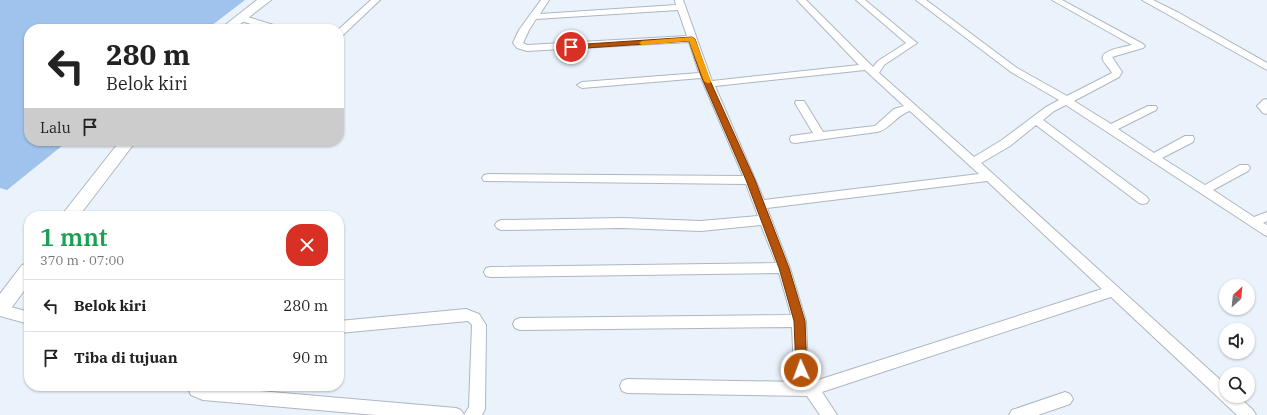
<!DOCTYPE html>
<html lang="id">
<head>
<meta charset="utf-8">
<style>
	:root { --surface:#fff; --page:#f2f2f2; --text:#222; --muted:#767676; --line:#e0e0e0 }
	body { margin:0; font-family:"IBM Plex Serif",serif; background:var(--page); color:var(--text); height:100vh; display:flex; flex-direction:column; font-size:15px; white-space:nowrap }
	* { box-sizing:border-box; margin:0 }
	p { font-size:13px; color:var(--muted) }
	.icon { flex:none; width:22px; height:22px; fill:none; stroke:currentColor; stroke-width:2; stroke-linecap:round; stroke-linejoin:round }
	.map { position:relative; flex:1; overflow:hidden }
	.side { position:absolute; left:24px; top:211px; width:320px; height:180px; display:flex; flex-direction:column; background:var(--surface); border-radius:16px; box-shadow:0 1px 3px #0004 }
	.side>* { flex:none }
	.hud { position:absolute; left:24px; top:24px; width:320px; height:122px; border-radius:16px; box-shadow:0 1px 3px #0004; background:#fff; color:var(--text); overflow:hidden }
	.needle { width:26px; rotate:27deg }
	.controls { position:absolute; left:1219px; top:279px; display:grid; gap:8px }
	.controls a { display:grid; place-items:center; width:36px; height:36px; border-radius:50%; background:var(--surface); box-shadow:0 1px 3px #0004; font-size:20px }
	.pin { position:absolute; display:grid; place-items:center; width:34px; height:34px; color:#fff; margin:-17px; border:2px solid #fff; border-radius:50%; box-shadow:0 1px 4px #0007 }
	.me { position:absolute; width:44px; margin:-22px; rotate:358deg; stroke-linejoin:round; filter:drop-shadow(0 0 3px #0008) }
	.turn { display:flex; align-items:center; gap:14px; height:84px; padding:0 16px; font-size:18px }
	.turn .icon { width:52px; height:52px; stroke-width:2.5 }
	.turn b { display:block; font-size:28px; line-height:34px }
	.then { display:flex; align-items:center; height:38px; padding:0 16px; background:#0003; gap:8px; font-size:15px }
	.round { display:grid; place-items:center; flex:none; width:42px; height:42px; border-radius:16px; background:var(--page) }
	.headline { display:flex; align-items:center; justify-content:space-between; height:68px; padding:0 16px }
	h1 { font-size:24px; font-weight:600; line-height:30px; color:#1e9e55 }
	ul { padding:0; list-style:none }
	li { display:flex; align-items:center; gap:12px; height:52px; padding:0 16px; border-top:1px solid var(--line) }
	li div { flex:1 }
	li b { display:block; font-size:15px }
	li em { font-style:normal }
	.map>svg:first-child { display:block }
	.green { fill:#9fc3ec }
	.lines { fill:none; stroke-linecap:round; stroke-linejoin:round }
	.street-casing { stroke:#afb6bf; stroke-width:2 }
	.secondary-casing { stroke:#afb6bf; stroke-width:2 }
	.street { fill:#fff; fill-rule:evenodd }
	.secondary { fill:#fff; fill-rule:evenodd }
	.route { fill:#b45309; stroke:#753606 }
	.slow { fill:#f59e0b }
</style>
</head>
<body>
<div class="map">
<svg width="1267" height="415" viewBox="0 0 1267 415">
	<rect width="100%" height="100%" fill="#eaf2fb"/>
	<path class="green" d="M0 0H245L207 29H29V141H68L7 190 0 188Z"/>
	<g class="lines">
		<g class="street-casing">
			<path id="street" d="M371 0H380L342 36 339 37V29Z
				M541 0H549L540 14 676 5 675 0H683L712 81 859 65 797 0H806L873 67 878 61 906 43 856 0H865L917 43 884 65 879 73 974 157 1002 140 1046 107 1059 100 1011 72 916 0H926L1017 68 1067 96 1112 73C1110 68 1105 65 1103 60 1099 50 1125 47 1132 45L1052 0H1062L1143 44 1145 46 1143 48 1112 57 1122 72 1119 77 1074 101 1111 124 1148 106H1156L1157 108 1156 110 1118 129 1154 153 1185 136H1193L1194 139 1193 142 1162 158 1205 185 1240 165H1248L1250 168 1248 171 1213 190 1254 217 1267 212V221L1263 223 1267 225V236L1263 234 1066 105 1054 111 1043 120 1147 197 1149 200 1147 203 1143 204 1139 203 1036 125 1010 146 981 163 1226 385V396H1238L1253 410 1256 415H1237L1111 297 822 392 837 415H820L807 396 627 393 622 391 620 386 622 381 627 379 800 382 794 370 792 327 520 330 515 328 513 324 515 320 520 318 791 315 779 273 491 277 486 276 484 272 486 268 491 267 776 263 761 225 701 231 622 228 501 230 497 228 495 225 497 222 501 220 622 218 701 221 758 216 746 184 484 181 482 178 484 175 488 174 743 176 701 78 582 88 577 85 582 82 699 73 689 42 527 51 517 48 513 43 519 30ZM678 10 687 36 527 45 523 43 529 30 536 19ZM865 70 904 106 894 109 875 126 823 132 804 101H796L795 103 813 133 791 136 790 139 791 142 795 143 877 132C891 129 896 115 910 111L979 174 764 200 715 86ZM987 181 1102 289 815 381 808 369 806 321 790 268 767 208Z
				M1142 0H1153L1179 13 1267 63V70Z
				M241 15 280 27 282 29H268L238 20 237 18 238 16Z
				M1267 99V114L1263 113 1257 106 1263 100Z
				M0 304 29 312V324L0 316Z
				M466 309 479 314 486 325 485 409 482 415H464L469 407 472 325 468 321 339 333V321Z
				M187 386H203L456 408 461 410 464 415H376L203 400 191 395Z
				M1065 392 1070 394 1073 399 1070 404 1038 415H1009L1012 410Z"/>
		</g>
		<g class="secondary-casing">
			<path id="secondary" d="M257 0H271L234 29H220Z
				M120 141H136L79 216H61Z
				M29 263V284L7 314 0 316V294L22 265Z"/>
		</g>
		<use href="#street" class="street"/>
		<use href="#secondary" class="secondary"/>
	</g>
	<path class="route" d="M692 37 695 39 708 76 755 180 789 268 805 321 807 370 805 373 801 375 797 373 796 370 794 321 779 268 746 180 701 76 689 41 571 49 568 47 571 45Z"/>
	<path class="slow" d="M692 37 695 39 711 81 710 83H707L704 81 689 41 642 45 639 43 642 41Z"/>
</svg>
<div class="controls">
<a><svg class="needle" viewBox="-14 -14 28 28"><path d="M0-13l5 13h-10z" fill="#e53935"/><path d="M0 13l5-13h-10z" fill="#767676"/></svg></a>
<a><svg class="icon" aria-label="sound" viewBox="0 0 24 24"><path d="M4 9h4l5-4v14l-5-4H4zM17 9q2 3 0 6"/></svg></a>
<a><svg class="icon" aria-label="search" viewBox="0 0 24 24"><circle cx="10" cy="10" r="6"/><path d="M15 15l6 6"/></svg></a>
</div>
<div class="pin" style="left:571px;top:47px;background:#d93025"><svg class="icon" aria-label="arrive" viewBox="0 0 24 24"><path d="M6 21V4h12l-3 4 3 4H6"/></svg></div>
<svg class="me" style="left:801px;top:370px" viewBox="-20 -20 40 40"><circle r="17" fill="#b45309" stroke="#fff" stroke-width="3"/><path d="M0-11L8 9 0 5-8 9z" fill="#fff"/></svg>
<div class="hud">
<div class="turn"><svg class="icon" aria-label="left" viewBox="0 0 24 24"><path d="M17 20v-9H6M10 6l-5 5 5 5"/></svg><div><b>280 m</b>Belok kiri</div></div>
<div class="then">Lalu<svg class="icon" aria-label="arrive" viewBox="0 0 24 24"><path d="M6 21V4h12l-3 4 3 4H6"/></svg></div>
</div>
<section class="side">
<div class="headline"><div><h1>1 mnt</h1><p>370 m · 07:00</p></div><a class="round" style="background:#d93025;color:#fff"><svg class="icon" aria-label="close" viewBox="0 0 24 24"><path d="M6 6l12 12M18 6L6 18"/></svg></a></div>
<ul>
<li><svg class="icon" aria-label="left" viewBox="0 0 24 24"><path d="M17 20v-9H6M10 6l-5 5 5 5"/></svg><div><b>Belok kiri</b></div><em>280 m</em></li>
<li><svg class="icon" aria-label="arrive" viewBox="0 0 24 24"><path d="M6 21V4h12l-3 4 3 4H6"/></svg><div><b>Tiba di tujuan</b></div><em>90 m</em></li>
</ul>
</section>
</div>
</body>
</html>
